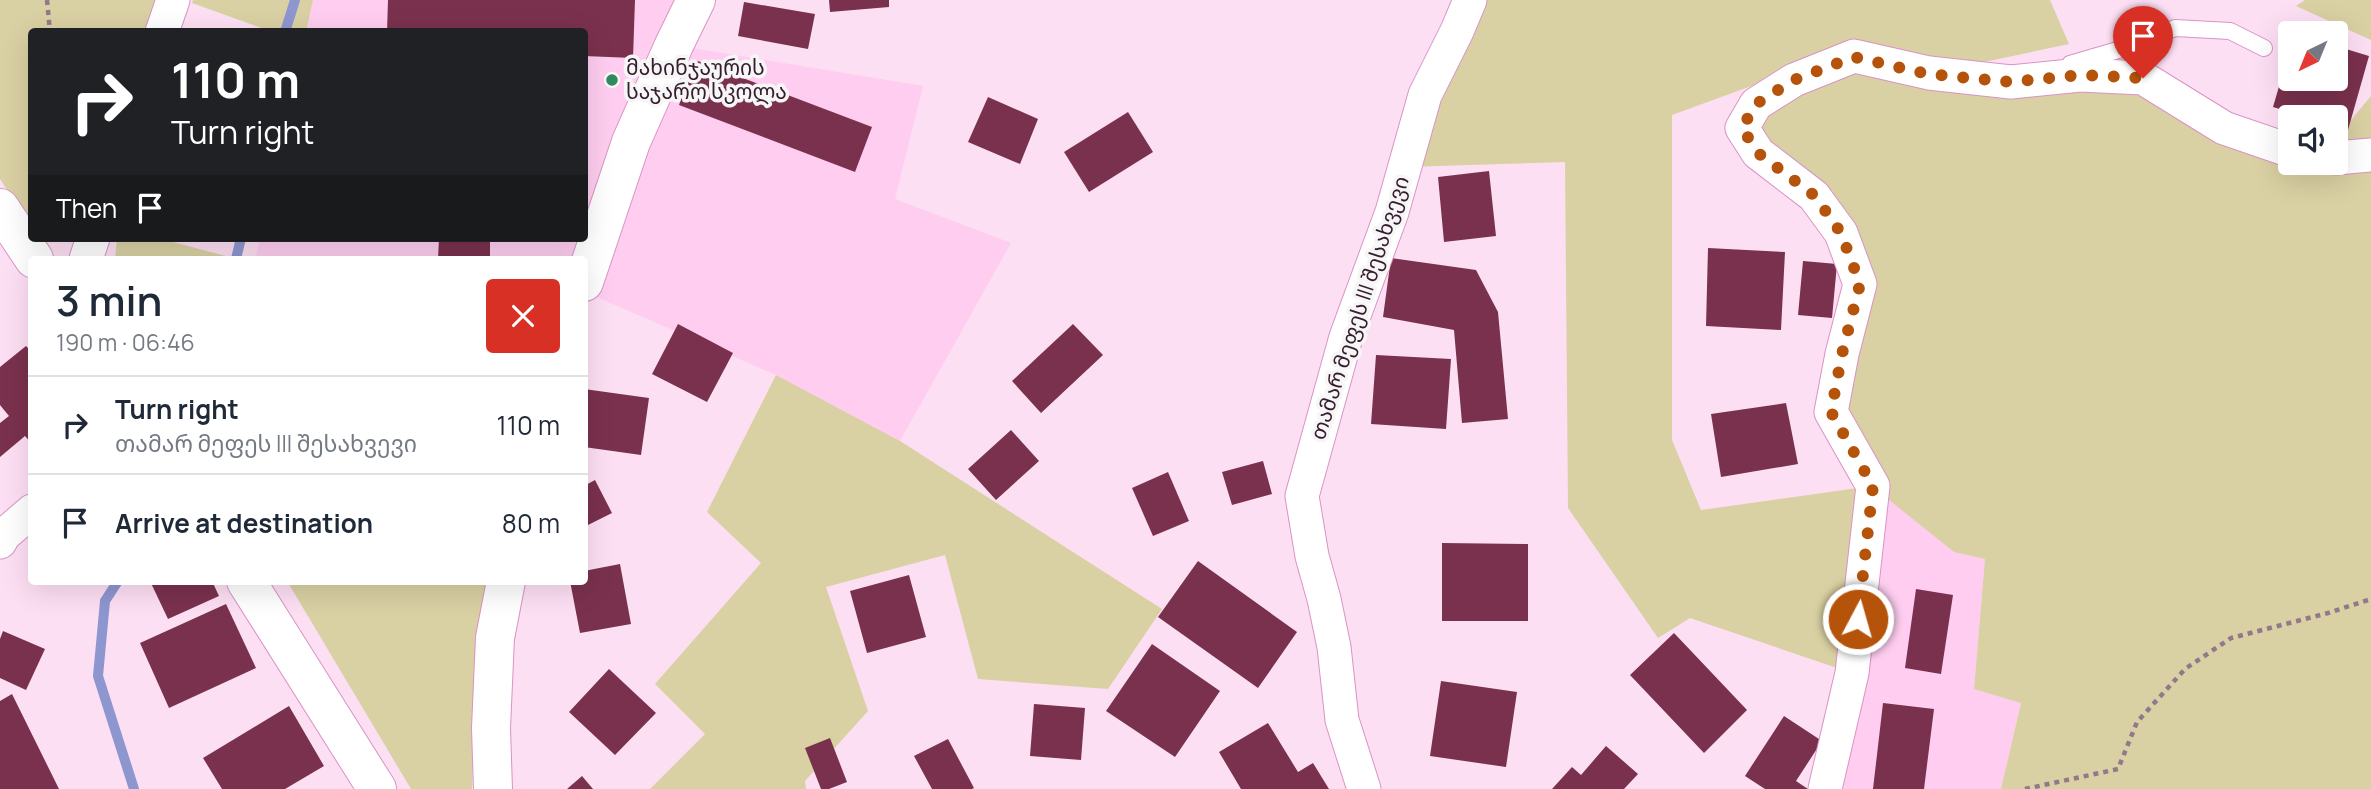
<!DOCTYPE html>
<html lang="en">
<head>
<meta charset="utf-8">
<style>
	:root { --surface:#fff; --page:#f6f6f7; --text:#1f2937; --muted:#747a83; --line:#e0e1e3 }
	body { margin:0; font-family:Manrope,"Noto Sans Georgian",sans-serif; background:var(--page); color:var(--text); height:100vh; display:flex; flex-direction:column; font-size:26px; white-space:nowrap }
	* { box-sizing:border-box; margin:0 }
	p { font-size:23px; color:var(--muted) }
	.icon { flex:none; width:38px; height:38px; fill:none; stroke:currentColor; stroke-width:2; stroke-linecap:round; stroke-linejoin:round }
	.map { position:relative; flex:1; overflow:hidden }
	.panel { position:absolute; left:28px; top:256px; width:560px; height:329px; display:flex; flex-direction:column; background:var(--surface); border-radius:7px; box-shadow:0 7px 28px #0002 }
	.panel>* { flex:none }
	.hud { position:absolute; left:28px; top:28px; width:560px; height:214px; border-radius:7px; box-shadow:0 7px 28px #0002; background:#202124; color:#fff; overflow:hidden }
	.needle { width:46px; rotate:223deg }
	.tools { position:absolute; left:2278px; top:21px; display:grid; gap:14px }
	.tools a { display:grid; place-items:center; width:70px; height:70px; border-radius:7px; background:var(--surface); box-shadow:0 7px 28px #0002; font-size:35px }
	.pin { position:absolute; display:grid; place-items:center; width:60px; height:60px; color:#fff; margin:-72px -30px; border-radius:50% 50% 50% 0; rotate:-45deg; box-shadow:0 0 7px #0007 }
	.pin .icon { rotate:45deg }
	.me { position:absolute; width:77px; margin:-38px; rotate:6deg; stroke-linejoin:round; filter:drop-shadow(0 0 5px #0008) }
	.turn { display:flex; align-items:center; gap:24px; height:147px; padding:0 28px; font-size:32px }
	.turn .icon { width:91px; height:91px; stroke-width:2.5 }
	.turn b { display:block; font-size:49px; line-height:60px }
	.then { display:flex; align-items:center; height:66px; padding:0 28px; background:#0003; gap:14px; font-size:26px }
	.round { display:grid; place-items:center; flex:none; width:74px; height:74px; border-radius:7px; background:var(--page) }
	.summary { display:flex; align-items:center; justify-content:space-between; height:119px; padding:0 28px }
	h1 { font-size:42px; font-weight:600; line-height:52px }
	ul { padding:0; list-style:none }
	li { display:flex; align-items:center; gap:21px; height:98px; padding:0 28px; border-top:2px solid var(--line) }
	li div { flex:1 }
	li b { display:block; font-size:26px }
	li em { font-style:normal }
	.map>svg:first-child { display:block }
	.built { fill:#fecdef }
	.green { fill:#d9d0a3; fill-rule:evenodd }
	.lines { fill:none; stroke-linecap:round; stroke-linejoin:round }
	.stream { stroke:#8e96d0; stroke-width:10 }
	.building { fill:#7a314d }
	.service-casing { stroke:#da93c5; stroke-width:18 }
	.minor-casing { stroke:#da93c5; stroke-width:35 }
	.tertiary-casing { stroke:#da93c5; stroke-width:40 }
	.path { stroke:#93778b; stroke-width:4.5; stroke-dasharray:5 5; stroke-linecap:butt }
	.service { stroke:#fff; stroke-width:16 }
	.minor { stroke:#fff; stroke-width:33 }
	.tertiary { stroke:#fff; stroke-width:38 }
	.route { stroke:#b45309; stroke-width:12; stroke-dasharray:0 21.6 }
	.poi-dot { fill:#32895e; stroke:#f6f6f6; stroke-width:2.5 }
	.labels { text-anchor:middle; stroke-width:7; stroke-linejoin:round; paint-order:stroke }
	.poi-label { font-size:21px; fill:#371b2f; stroke:#f6f6f6; text-anchor:start }
	.street-label { font-size:21px; fill:#371b2f; stroke:#f6f6f6 }
</style>
</head>
<body>
<div class="map">
<svg width="2371" height="789" viewBox="0 0 2371 789">
	<rect width="100%" height="100%" fill="#fddff3"/>
	<path class="built" d="M313 0H676L585 226 584 32H306Z
		M674 45 923 86 895 199 1011 243 900 441 776 375 585 292Z
		M260 238H580L573 259H255Z
		M1873 486 1954 552 1985 559 1974 689 2021 702 2001 789H1825Z"/>
	<path class="green" d="M0 0H159L148 31 32 32 31 228 0 179Z
		M193 0H313L306 32 270 31 192 3Z
		M1470 0H2050L2069 44 1932 73 2143 78 2291 163H2336V138L2371 96V789H2001L2021 703 1974 689 1985 559 1954 552 1873 487 1852 673 1690 618 1658 638 1568 508 1565 162 1405 167ZM1754 85 1758 153 1841 233 1860 283 1831 412 1872 486 1701 510 1672 440V115Z
		M2305 0H2371V40L2296 6Z
		M117 238H158L237 259H115Z
		M776 375 900 441 1162 609 1108 689 978 679 945 555 826 587 868 711 805 781 806 789H650L705 734 655 684 761 563 707 512Z
		M287 581H486L474 729 472 789H411Z"/>
	<g class="lines">
		<path class="stream" d="M285 32 295 0
			M236 259 241 238
			M118 581 105 601 98 676 134 789"/>
	</g>
	<path class="building" d="M388 0H635L633 58 584 56V32H387Z
		M829 0H889V7L830 12Z
		M744 2 815 14 808 49 738 36Z
		M2336 46 2369 56 2348 130 2336 126V117H2306L2273 107 2290 49 2291 79H2336Z
		M695 60 872 127 855 172 679 105Z
		M988 97 1038 119 1020 164 968 142Z
		M1128 112 1153 152 1089 192 1064 152Z
		M1489 171 1496 236 1444 242 1438 177Z
		M439 238H490V259H438Z
		M1708 248 1785 252 1781 330 1706 326Z
		M1391 258 1476 270 1498 312 1508 419 1462 423 1454 330 1383 317Z
		M1803 261 1837 264 1832 318 1798 315Z
		M678 324 733 353 707 402 652 374Z
		M1073 324 1103 355 1041 413 1012 381Z
		M26 346 32 352V444L25 436 0 457V423L9 416 0 405V367Z
		M1376 355 1451 359 1446 429 1371 424Z
		M584 389 649 398 641 455 584 447Z
		M1786 403 1798 464 1721 477 1711 414Z
		M1011 430 1039 461 996 500 968 469Z
		M1263 461 1272 494 1232 505 1222 472Z
		M1168 472 1189 521 1153 536 1132 488Z
		M595 480 612 513 584 527V486Z
		M1442 543 1528 544V621H1442Z
		M1198 561 1297 632 1258 688 1158 617Z
		M620 564 631 624 580 633 570 581H584V571Z
		M909 575 926 637 867 653 850 591Z
		M150 581H212L219 596 168 619Z
		M1916 589 1953 595 1941 674 1905 668Z
		M226 604 256 668 169 708 140 643Z
		M3 631 45 649 26 690 0 678V639Z
		M1674 633 1747 710 1704 753 1630 675Z
		M1152 644 1220 691 1175 757 1106 711Z
		M609 669 656 713 615 755 569 712Z
		M1441 681 1517 692 1506 767 1430 756Z
		M12 694 59 789H0V701Z
		M1883 703 1934 709 1924 789H1873Z
		M1034 704 1085 708 1081 760 1030 756Z
		M289 706 324 766 285 789H222L203 758Z
		M1784 716 1822 741 1796 781 1808 789H1765L1745 776Z
		M1268 723 1298 772 1313 763 1329 789H1241L1219 752Z
		M830 738 847 782 829 789H821L805 748Z
		M948 739 974 788 972 789H932L914 756Z
		M1606 746 1638 774 1624 789H1552L1572 767 1581 775Z
		M582 776 593 789H567Z"/>
	<g class="lines">
		<g class="service-casing">
			<path id="service" d="M2070 64 2135 45 2175 28 2230 31 2264 48"/>
		</g>
		<g class="minor-casing">
			<path id="minor" d="M162 32 173 0
				M2336 158 2371 155
				M86 259 93 238
				M0 542 4 535 32 511
				M1364 789 1342 720 1334 647 1324 599 1312 556 1302 496 1346 337 1392 212 1425 95 1457 31 1470 0
				M1825 789 1852 673 1873 486 1831 412 1842 354 1860 284 1841 233 1814 196 1758 153 1742 128 1756 104 1794 80 1854 56 1929 73 2011 82 2080 75 2143 78 2224 128 2291 151"/>
		</g>
		<g class="tertiary-casing">
			<path id="tertiary" d="M0 208 34 259
				M584 282 631 142 674 45 696 0
				M246 581 377 789
				M493 789 491 728 495 638 506 581"/>
		</g>
		<path class="path" d="M47 0 50 32
			M2025 789 2118 769 2137 722 2185 669 2231 638 2328 613 2371 599"/>
		<use href="#service" class="service"/>
		<use href="#minor" class="minor"/>
		<use href="#tertiary" class="tertiary"/>
	</g>
	<g class="lines">
		<path class="route" d="M1858 619 1873 486 1831 412 1842 354 1860 284 1841 233 1815 196 1758 153 1742 128 1756 104 1794 80 1854 57 1928 74 2011 82 2080 75 2143 78"/>
	</g>
	<circle class="poi-dot" cx="612" cy="80" r="7"/>
	<g class="labels">
		<g class="poi-label">
			<text x="626" y="75">მახინჯაურის<tspan x="626" dy="24">საჯარო სკოლა</tspan></text>
		</g>
		<g class="street-label">
			<text transform="translate(1360 308) rotate(-72)" y="7">თამარ მეფეს III შესახვევი</text>
		</g>
	</g>
</svg>
<div class="tools">
<a><svg class="needle" viewBox="-14 -14 28 28"><path d="M0-13l5 13h-10z" fill="#e53935"/><path d="M0 13l5-13h-10z" fill="#747a83"/></svg></a>
<a><svg class="icon" aria-label="sound" viewBox="0 0 24 24"><path d="M4 9h4l5-4v14l-5-4H4zM17 9q2 3 0 6"/></svg></a>
</div>
<div class="pin" style="left:2143px;top:78px;background:#d93025"><svg class="icon" aria-label="arrive" viewBox="0 0 24 24"><path d="M6 21V4h12l-3 4 3 4H6"/></svg></div>
<svg class="me" style="left:1858px;top:619px" viewBox="-20 -20 40 40"><circle r="17" fill="#b45309" stroke="#fff" stroke-width="3"/><path d="M0-11L8 9 0 5-8 9z" fill="#fff"/></svg>
<div class="hud">
<div class="turn"><svg class="icon" aria-label="right" viewBox="0 0 24 24"><path d="M7 20v-9h11M14 6l5 5-5 5"/></svg><div><b>110 m</b>Turn right</div></div>
<div class="then">Then<svg class="icon" aria-label="arrive" viewBox="0 0 24 24"><path d="M6 21V4h12l-3 4 3 4H6"/></svg></div>
</div>
<section class="panel">
<div class="summary"><div><h1>3 min</h1><p>190 m · 06:46</p></div><a class="round" style="background:#d93025;color:#fff"><svg class="icon" aria-label="close" viewBox="0 0 24 24"><path d="M6 6l12 12M18 6L6 18"/></svg></a></div>
<ul>
<li><svg class="icon" aria-label="right" viewBox="0 0 24 24"><path d="M7 20v-9h11M14 6l5 5-5 5"/></svg><div><b>Turn right</b><p>თამარ მეფეს III შესახვევი</p></div><em>110 m</em></li>
<li><svg class="icon" aria-label="arrive" viewBox="0 0 24 24"><path d="M6 21V4h12l-3 4 3 4H6"/></svg><div><b>Arrive at destination</b></div><em>80 m</em></li>
</ul>
</section>
</div>
</body>
</html>
